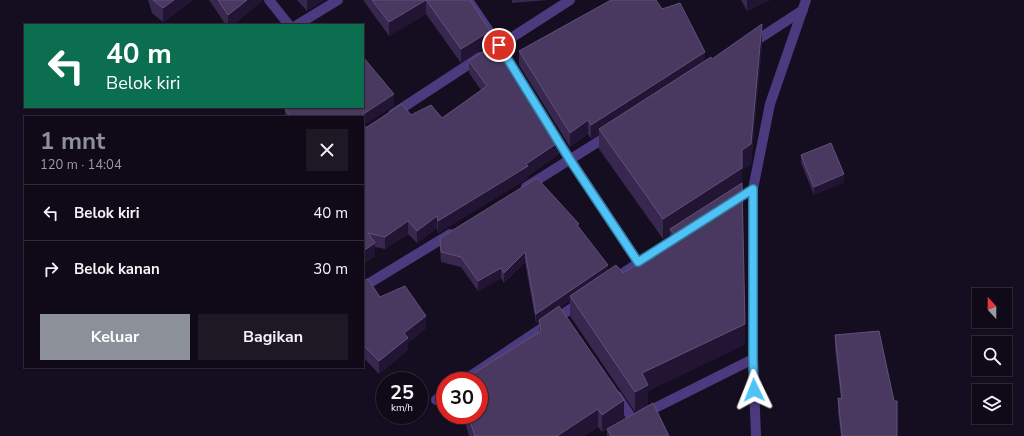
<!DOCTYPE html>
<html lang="id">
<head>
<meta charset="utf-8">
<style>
	:root { --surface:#100a18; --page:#1e1825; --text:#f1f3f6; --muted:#9c9aa2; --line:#302b37; --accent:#8c9099 }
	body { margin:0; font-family:"Nunito Sans",sans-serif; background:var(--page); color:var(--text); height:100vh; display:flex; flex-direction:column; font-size:15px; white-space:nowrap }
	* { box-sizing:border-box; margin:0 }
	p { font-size:13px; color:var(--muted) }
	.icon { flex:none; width:22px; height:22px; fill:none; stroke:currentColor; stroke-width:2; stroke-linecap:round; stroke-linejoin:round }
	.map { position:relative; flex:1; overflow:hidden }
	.sheet { position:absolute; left:24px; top:116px; width:340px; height:252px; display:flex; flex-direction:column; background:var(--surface); border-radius:0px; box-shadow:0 1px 3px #0004,0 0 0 1px var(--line) }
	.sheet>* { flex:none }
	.hud { position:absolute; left:24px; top:24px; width:340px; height:84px; border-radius:0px; box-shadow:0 1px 3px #0004,0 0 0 1px var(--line); background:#0b6e4f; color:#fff; overflow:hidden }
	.needle { width:26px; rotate:339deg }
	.fabs { position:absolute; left:972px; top:288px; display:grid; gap:8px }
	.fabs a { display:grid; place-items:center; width:40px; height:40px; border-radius:0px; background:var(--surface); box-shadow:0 1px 3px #0004,0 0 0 1px var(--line); font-size:20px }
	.speed { position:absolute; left:376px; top:372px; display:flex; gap:8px; font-size:20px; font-weight:700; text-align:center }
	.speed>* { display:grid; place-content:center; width:52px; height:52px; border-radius:50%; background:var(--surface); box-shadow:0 1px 3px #0004,0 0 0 1px var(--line); line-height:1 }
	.speed small { font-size:10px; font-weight:400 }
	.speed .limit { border:6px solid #d22; background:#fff; color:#111 }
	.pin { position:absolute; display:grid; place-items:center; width:34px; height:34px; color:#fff; margin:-17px; border:2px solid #fff; border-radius:50%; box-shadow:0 1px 4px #0007 }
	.me { position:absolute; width:44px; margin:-22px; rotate:358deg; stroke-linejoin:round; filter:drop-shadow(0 0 3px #0008) }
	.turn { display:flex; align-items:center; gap:14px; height:84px; padding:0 16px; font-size:18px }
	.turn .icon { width:52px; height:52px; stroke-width:2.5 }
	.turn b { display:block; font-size:28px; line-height:34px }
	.round { display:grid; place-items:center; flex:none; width:42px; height:42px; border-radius:0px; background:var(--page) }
	.summary { display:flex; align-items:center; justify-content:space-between; height:68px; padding:0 16px }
	h1 { font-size:24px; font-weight:700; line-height:30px; color:var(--accent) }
	.primary-button { display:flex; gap:8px; margin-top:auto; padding:8px 16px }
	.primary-button a { flex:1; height:46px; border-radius:0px; background:var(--accent); color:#fff; font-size:16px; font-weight:700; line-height:46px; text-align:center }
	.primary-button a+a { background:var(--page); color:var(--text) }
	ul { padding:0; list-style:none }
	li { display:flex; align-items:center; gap:12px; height:56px; padding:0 16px; border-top:1px solid var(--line) }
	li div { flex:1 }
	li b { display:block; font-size:15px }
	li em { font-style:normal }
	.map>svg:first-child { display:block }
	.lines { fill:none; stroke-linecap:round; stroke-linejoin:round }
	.street { stroke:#4c3a7e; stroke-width:10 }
	.wall { fill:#38274e }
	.shaded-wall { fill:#221534 }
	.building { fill:#493961; stroke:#615079 }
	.route-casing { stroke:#337fa1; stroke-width:10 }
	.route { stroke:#4fc3f7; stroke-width:7 }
</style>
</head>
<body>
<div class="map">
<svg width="1024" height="436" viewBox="0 0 1024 436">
	<rect width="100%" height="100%" fill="#150e20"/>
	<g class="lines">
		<path class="street" d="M269 0 289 25
			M468 0 504 53
			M297 25 338 0
			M751 44 803 10
			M494 49 570 0
			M393 114 480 57
			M552 132 638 262
			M526 187 609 135
			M617 277 681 235
			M363 287 450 234
			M463 381 581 302
			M617 396 633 420
			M436 400 445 393
			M643 414 753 359
			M756 436 753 359V189L770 104 806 0"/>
	</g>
	<path class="wall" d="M148 0H193L163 22 152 13Z
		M209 0H263L233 25H226Z
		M297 0H324L307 11Z
		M363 0H470L490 44 461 63 426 14 389 36Z
		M512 0H548L512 3Z
		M741 0H770L747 11Z
		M662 9 705 61 762 44 751 164 742 170 745 344 648 391V405L635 412 570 316V301L560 307 624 418 609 427 611 436H607V429L602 432 598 427 584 436H469L463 415H479L539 332V322L536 323 525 262 504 283 501 278 478 291 461 267 441 262 440 248V238L579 227 608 270 623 273 670 244V234L663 239 599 149V134L591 139 588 134 570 147 519 65V51Z
		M469 61 559 154 528 176V178L438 233 437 228 417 243 408 234 385 249 375 247V256L363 264V127H367L411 115 442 118 481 90 469 73Z
		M394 106 363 117H285V109Z
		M801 155 844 182 814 195 801 163Z
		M363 281 380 297 426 328 408 343V350L379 374 363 357Z
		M835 335 897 436H841L838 412V398L841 399 835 349Z"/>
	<path class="shaded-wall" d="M174 0H193L163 22V8Z
		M247 0H263L233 25H228V15Z
		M307 0H324L307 11Z
		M426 0V14L389 36V22Z
		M747 0H770L747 11Z
		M762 24V44L751 164 742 170V188L670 229V234L663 239V219Z
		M490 31V44L461 63V49Z
		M705 52V66L599 129V134L591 139V125Z
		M394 94V106L363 126V117H359V116Z
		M588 120V134L570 147V133Z
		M559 142V154L528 176V178L438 233V221L526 164Z
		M844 174V182L814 195V187Z
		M437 216V228L417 243V231Z
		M408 221V234L385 249V237Z
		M375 243V256L363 264V251Z
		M525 252V262L504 283V273Z
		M608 265V274L570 296V301L539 321V320V322L536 323V314Z
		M501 268V278L478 291V281Z
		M426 316V328L408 343V350L379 374V361L404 333Z
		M745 324V344L648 391V405L635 412V392L642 373Z
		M624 400V418L602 432V415Z
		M598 409V427L584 436H557Z"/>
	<path class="building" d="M153 0H174L163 8Z
		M218 0H247L228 15Z
		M372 0H470L490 31 461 49 426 0 389 22Z
		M611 0H656L662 9 680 3 705 52 591 125 588 120 570 133 519 51Z
		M762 24 751 144 742 150V168L663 219 599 129 711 57 712 59Z
		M497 42 559 142 526 164 528 166 438 221 437 216 417 231 408 221 385 237 368 233 375 243 363 251V127H367L402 104 411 115 431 105 442 118 487 86 469 61Z
		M363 57 394 94 359 117H290L285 109 288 107H363Z
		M831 143 844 174 814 187 801 155Z
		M537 178 579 224 577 225 608 265 536 314 525 252 504 273 501 268 478 281 461 257 441 252 440 238Z
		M742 183 745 324 642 373 648 385 635 392 570 296 616 265 623 273 678 239 670 229Z
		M368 279 380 297 405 286 426 316 404 333 408 338 379 361 363 345V281Z
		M559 306 624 400 602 415 598 409 557 436H475L468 415H479V381H461L541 331 539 320Z
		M879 331 894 401H897V436H842L838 398 842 399 835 335Z
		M653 403 669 436H611L607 429Z"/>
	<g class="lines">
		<g class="route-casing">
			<path id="route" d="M499 45 570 160 638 262 753 189V359L754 390"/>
		</g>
		<use href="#route" class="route"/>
	</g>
</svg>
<div class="fabs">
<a><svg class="needle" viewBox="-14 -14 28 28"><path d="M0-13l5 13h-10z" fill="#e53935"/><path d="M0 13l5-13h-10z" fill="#9c9aa2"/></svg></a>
<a><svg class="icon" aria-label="search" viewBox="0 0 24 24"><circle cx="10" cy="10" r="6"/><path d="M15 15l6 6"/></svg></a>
<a><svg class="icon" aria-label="layers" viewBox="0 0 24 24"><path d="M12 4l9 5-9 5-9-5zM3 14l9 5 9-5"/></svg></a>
</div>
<div class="speed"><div>25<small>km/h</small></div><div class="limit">30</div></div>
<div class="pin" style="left:499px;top:45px;background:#d93025"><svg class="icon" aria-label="arrive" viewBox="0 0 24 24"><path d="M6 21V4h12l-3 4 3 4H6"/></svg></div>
<svg class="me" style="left:754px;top:390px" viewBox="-20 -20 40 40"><path d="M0-17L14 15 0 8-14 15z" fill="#4fc3f7" stroke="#fff" stroke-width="4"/></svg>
<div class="hud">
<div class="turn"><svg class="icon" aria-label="left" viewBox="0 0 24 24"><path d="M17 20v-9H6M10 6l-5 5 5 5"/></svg><div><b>40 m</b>Belok kiri</div></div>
</div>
<section class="sheet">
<div class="summary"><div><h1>1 mnt</h1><p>120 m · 14:04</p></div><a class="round"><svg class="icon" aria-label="close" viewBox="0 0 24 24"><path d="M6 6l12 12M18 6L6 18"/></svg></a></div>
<ul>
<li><svg class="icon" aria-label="left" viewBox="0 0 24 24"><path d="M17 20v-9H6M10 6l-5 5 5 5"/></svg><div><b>Belok kiri</b></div><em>40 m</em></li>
<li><svg class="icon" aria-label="right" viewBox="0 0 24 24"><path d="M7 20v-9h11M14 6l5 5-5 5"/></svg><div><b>Belok kanan</b></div><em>30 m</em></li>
</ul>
<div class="primary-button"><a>Keluar</a><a>Bagikan</a></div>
</section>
</div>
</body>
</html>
